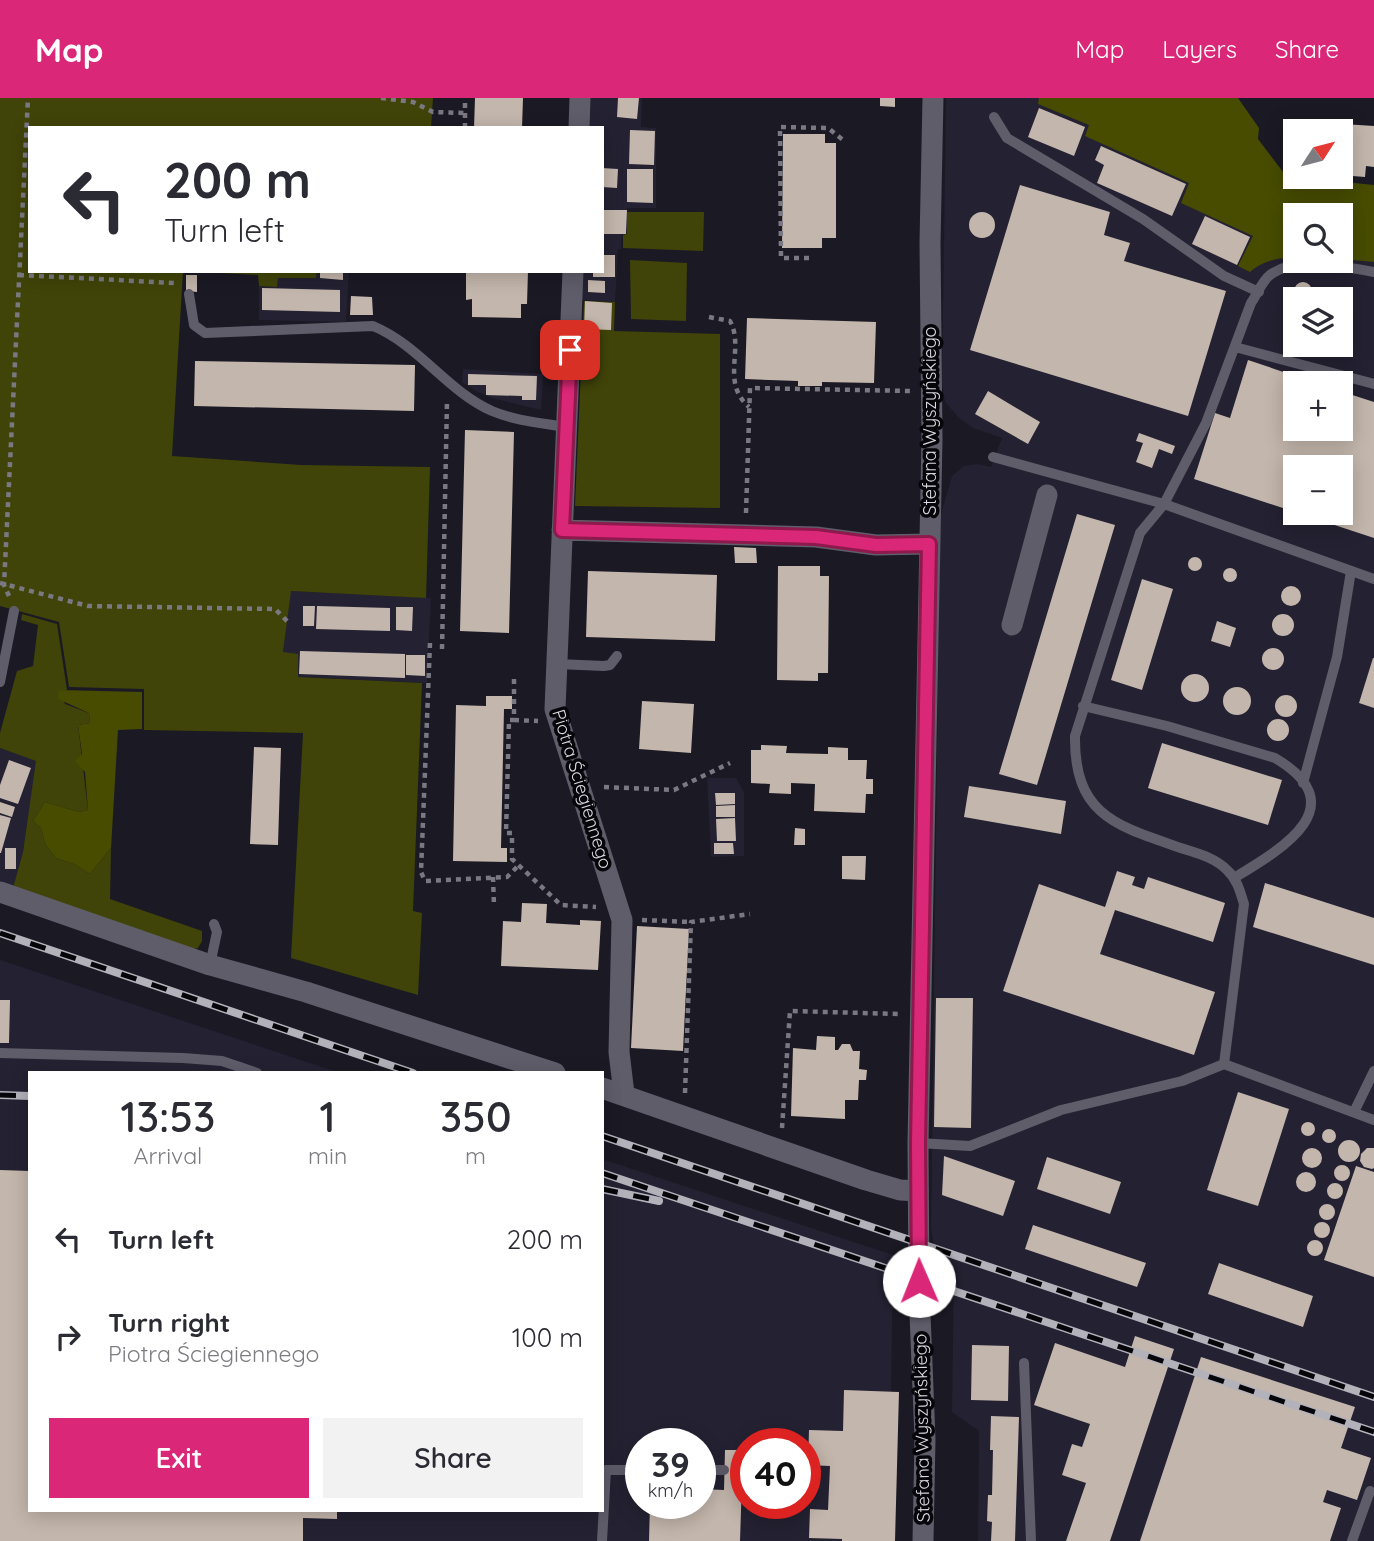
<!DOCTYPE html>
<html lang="en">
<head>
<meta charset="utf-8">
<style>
	:root { --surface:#fff; --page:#f2f2f3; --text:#2b2b33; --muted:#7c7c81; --accent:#db2777 }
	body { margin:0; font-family:Quicksand,sans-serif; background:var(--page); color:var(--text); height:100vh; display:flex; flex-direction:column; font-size:26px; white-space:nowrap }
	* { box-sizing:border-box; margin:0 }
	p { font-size:23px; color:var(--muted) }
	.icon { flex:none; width:38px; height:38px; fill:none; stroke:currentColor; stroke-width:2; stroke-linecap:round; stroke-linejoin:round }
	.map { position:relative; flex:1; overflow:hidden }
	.sheet { position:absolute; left:28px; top:973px; width:576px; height:441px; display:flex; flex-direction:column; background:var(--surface); border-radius:0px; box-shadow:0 4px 18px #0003 }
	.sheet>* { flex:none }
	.top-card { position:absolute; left:28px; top:28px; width:576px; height:147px; border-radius:0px; box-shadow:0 4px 18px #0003; background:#fff; color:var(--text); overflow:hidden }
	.needle { width:46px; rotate:54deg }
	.buttons { position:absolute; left:1283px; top:21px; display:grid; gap:14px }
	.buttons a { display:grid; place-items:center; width:70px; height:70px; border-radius:0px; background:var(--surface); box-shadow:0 4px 18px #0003; font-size:35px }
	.speed { position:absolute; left:625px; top:1330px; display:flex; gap:14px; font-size:35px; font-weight:700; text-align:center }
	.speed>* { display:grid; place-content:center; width:91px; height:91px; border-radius:50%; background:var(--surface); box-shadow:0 4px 18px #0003; line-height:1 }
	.speed small { font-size:18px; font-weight:400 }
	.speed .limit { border:10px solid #d22; background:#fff; color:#111 }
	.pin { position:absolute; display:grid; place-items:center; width:60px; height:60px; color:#fff; margin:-30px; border-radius:14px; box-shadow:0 4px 10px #0006 }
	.me { position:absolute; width:77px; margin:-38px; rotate:359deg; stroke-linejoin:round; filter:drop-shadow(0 0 5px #0008) }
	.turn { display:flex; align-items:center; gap:24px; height:147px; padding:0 21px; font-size:32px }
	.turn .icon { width:91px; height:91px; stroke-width:2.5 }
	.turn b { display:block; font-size:49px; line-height:60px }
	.eta { display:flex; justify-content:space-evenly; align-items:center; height:119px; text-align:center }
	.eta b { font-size:42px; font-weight:600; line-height:49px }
	.button { display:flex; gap:14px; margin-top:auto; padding:14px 21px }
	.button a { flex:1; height:80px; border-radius:0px; background:var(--accent); color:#fff; font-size:28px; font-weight:600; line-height:80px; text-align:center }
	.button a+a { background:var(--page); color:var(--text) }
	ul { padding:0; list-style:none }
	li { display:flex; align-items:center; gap:21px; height:98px; padding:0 21px }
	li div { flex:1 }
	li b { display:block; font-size:26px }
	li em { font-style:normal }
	header { display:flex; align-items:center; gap:42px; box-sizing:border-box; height:98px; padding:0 35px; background:var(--accent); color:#fff }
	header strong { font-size:33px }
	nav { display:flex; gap:38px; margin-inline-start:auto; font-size:24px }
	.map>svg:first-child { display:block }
	.built { fill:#242132; fill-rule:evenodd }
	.green { fill:#404408 }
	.forest { fill:#474c00 }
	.building { fill:#c3b6ac }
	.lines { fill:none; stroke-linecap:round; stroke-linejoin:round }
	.path { stroke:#7a7882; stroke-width:4.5; stroke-dasharray:5 5; stroke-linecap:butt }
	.lane { stroke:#5f5d6a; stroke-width:10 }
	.street { stroke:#5f5d6a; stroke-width:21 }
	.secondary { stroke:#5f5d6a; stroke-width:21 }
	.rail-casing { stroke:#b3b2bb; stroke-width:8 }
	.rail { stroke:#060509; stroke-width:5; stroke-dasharray:16; stroke-linecap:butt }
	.route-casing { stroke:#8e194d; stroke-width:18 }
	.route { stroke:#db2777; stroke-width:12 }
	.labels { text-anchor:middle; stroke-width:7; stroke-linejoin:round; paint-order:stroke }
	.street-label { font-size:18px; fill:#d9d8e0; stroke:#060509 }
</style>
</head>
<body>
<header>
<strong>Map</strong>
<nav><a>Map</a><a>Layers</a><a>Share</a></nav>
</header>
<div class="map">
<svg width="1374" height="1443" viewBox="0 0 1374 1443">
	<rect width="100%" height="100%" fill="#1b1924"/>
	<path class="built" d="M580 0H642L641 29 656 30V110H627L626 136 622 137 621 151H618L615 204 572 201 573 173H602V30H579Z
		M946 0H1107L1267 96 1374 110V1443H978L979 1333 952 1314 954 1170 936 1164 931 1130 940 420 952 378 964 368 977 366 991 369 1002 340 973 330 959 320 945 304 942 286ZM1295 117H1340V163H1295ZM1295 201H1340V247H1295ZM1295 285H1340V331H1295ZM1295 369H1340V415H1295Z
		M317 173H349L346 224 259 222V188L277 189 278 180H316Z
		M463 271 543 276 541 312 492 300 476 293 462 284Z
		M290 493 431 500 427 585 298 579 283 555Z
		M0 650 37 663 23 754 13 790 0 786Z
		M707 680H736L744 694V758L711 759Z
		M0 862 340 975H30V1412H602V1061L893 1157 891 1294 894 1443H0ZM640 1346H700V1405H640ZM746 1346H805V1405H746Z"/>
	<path class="green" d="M0 0H433L431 30H30V173H183L172 358 301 367 430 369 426 500 291 493 283 554 298 556V579L422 585 413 813 422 815 418 897 291 860 303 635 144 632V591L69 589 59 524 0 508Z
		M627 114H704L703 153 623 150V137L627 136Z
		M630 162 687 165 686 223 631 221Z
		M188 173H317L316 180H278L277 189 259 188 258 177Z
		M584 203 615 204 614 233 720 236V410L575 408Z
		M22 516 57 526 67 592 59 593 65 606 89 615 90 625 78 627 88 712 79 714 45 704 33 723 41 730 45 746 56 760 74 766 90 776 111 750 110 801 202 833V843L198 850 191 852 13 790 23 754 36 663 0 650V635L17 573 33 568 38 527 21 522Z"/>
	<path class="forest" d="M1039 0H1238L1259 30 1258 41 1286 78 1374 87V164L1341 161 1340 117H1295V160C1279 159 1262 163 1250 174L1238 168 1253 138 1181 105 1189 85 1085 38 1089 27 1038 6Z
		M59 592 142 594V631L118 632 111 750 90 776 74 766 56 760 45 746 41 730 33 723 45 704 79 714 88 712 85 674 75 663 82 656 78 627 90 625 89 615 58 601Z"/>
	<path class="building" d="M475 0H523L522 30H474Z
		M618 0H639L637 21 617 19Z
		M880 0H895V9L880 8Z
		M1039 10 1085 29 1074 58 1028 39Z
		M1312 24 1374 28V69L1366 68 1365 79 1340 77V33H1311Z
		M630 32 655 33 654 67 629 66Z
		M783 36H825V45H836V140H822V150H782Z
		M1101 48 1186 86 1172 118 1097 85 1104 67 1095 62Z
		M1293 52H1295V73H1292Z
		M602 70 618 71 617 90 602 89Z
		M627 71H653V105L627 104Z
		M1020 87 1110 114 1104 137 1130 145 1124 163 1226 193 1188 318 970 252Z
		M602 112H627L626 136H602Z
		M969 127a13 13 0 1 1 26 0a13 13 0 1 1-26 0Z
		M1205 118 1250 139 1237 167 1192 146Z
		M602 157H615V179H593V173H602Z
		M320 173H343V182L320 180Z
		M466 173H528L527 206H521V220L472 219V201L466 202Z
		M186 177H197V194L186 193Z
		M588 182 605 183V195L588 194Z
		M1294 193a9 9 0 1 1 18 0a9 9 0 1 1-18 0Z
		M262 190 340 192V214L262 212Z
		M1324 191H1331L1336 201H1317L1318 196Z
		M351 198 372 199 373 217H350Z
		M585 203 612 205 611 232 584 231Z
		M1290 213H1295V232L1288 231 1283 225 1284 218Z
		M747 220 876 224 874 285 822 284V288H798V283L745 281Z
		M1248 262 1316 285H1295V331H1340V293L1374 304V440L1298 415H1340V369H1295V414L1194 381 1215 315 1230 320Z
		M195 263 415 267 414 313 194 308Z
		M468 276 537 278 536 302H522V298L486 297V287H468Z
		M988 293 1040 324 1028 346 975 316Z
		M465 332 514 334 509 535 460 533Z
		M1139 335 1175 348 1172 356 1159 351 1152 370 1136 364 1143 345 1136 343Z
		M1077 416 1115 427 1037 687 999 676Z
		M734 449 756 450 757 465H735Z
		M1188 466a7 7 0 1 1 14 0a7 7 0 1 1-14 0Z
		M778 468H820V478H829L828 575H818V583L777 582Z
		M1223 477a7 7 0 1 1 14 0a7 7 0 1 1-14 0Z
		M588 473 717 477 715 543 586 539Z
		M1142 481 1173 491 1142 592 1111 582Z
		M1281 498a10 10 0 1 1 20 0a10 10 0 1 1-20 0Z
		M303 508H315L314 528H303Z
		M317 508 390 510V533L316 531Z
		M396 509H413L412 533 396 532Z
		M1272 527a11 11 0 1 1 22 0a11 11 0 1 1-22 0Z
		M1217 523 1236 530 1230 549 1211 543Z
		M1262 561a11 11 0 1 1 22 0a11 11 0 1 1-22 0Z
		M300 553 405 556V580L299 576Z
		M406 557H425V578L406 577Z
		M1373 560H1374V610L1359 605Z
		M1181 590a14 14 0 1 1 28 0a14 14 0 1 1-28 0Z
		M1223 603a14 14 0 1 1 28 0a14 14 0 1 1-28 0Z
		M1275 608a11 11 0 1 1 22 0a11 11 0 1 1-22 0Z
		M486 598H512V611H504L501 750H507V764L453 763 456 607 486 608Z
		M642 603 694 606 691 655 639 651Z
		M1267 632a11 11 0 1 1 22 0a11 11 0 1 1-22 0Z
		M1162 645 1282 682 1268 727 1148 690Z
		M761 647 787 648 786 655 828 656V649L848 650V662H867L866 681H873V696H866L865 715 814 713 815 686 791 685V696L769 695 770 686 751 685V652H761Z
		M254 649 281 650 278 747 250 746Z
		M9 662 31 670 18 706 0 700V687Z
		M969 688 1066 703 1061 736 964 719Z
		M715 695H735V706L716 707Z
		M0 704 15 709 12 719 0 715Z
		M735 707V719H716V708Z
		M0 717 11 720 1 755H0Z
		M735 720 736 743H717L716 721Z
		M795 730 805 731V747H794Z
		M714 745H733L734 756H714Z
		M5 750H16V771H5Z
		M842 758H866L865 782 842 781Z
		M1117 773 1135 779 1132 787 1144 791 1148 779 1225 805 1213 844 1115 812 1100 856 1215 894 1194 957 1003 893 1039 786 1105 809Z
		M1265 785 1374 820V867L1253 829Z
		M522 805 547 806 546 825 580 827V822L601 823 598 872 501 868 503 823 521 824Z
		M637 828 689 831 683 953 631 950Z
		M936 900H973L971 1030 934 1029Z
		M0 902H10L9 945H0Z
		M817 938 835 939V952H838L842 946H850L853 953H860L859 971 867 972 866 982H859L858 1002H845V1021L791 1018 793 950 816 952Z
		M1238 994 1289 1011 1258 1108 1207 1092Z
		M1301 1031a7 7 0 1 1 14 0a7 7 0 1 1-14 0Z
		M1322 1038a7 7 0 1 1 14 0a7 7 0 1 1-14 0Z
		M1338 1053a11 11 0 1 1 22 0a11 11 0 1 1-22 0Z
		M1367 1050H1374V1070L1372 1071 1364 1069 1360 1063 1361 1056Z
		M1302 1060a10 10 0 1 1 20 0a10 10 0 1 1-20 0Z
		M944 1058 1015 1083 1003 1118 942 1097Z
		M1047 1059 1121 1084 1110 1116 1037 1091Z
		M1334 1075a8 8 0 1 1 16 0a8 8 0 1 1-16 0Z
		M1356 1068 1374 1074V1179L1324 1162Z
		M0 1072 30 1073V1412H337V1421L303 1420V1443H0Z
		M1296 1084a10 10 0 1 1 20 0a10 10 0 1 1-20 0Z
		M1327 1093a8 8 0 1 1 16 0a8 8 0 1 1-16 0Z
		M1319 1114a8 8 0 1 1 16 0a8 8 0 1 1-16 0Z
		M1314 1132a8 8 0 1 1 16 0a8 8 0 1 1-16 0Z
		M1033 1127 1146 1165 1137 1189 1025 1151Z
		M1307 1150a8 8 0 1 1 16 0a8 8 0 1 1-16 0Z
		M1219 1165 1313 1198 1303 1229 1208 1196Z
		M1135 1238 1174 1251 1110 1443H1066L1086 1385 1062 1377 1072 1346 1082 1349 1090 1326 1034 1307 1055 1245 1125 1269Z
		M972 1247 1009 1248 1008 1303 971 1302Z
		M1201 1259 1355 1309 1341 1350 1371 1360 1357 1402 1327 1392 1323 1404 1341 1410 1330 1443H1140Z
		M844 1292 899 1294 895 1443H842V1441L809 1440 810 1411 828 1412 830 1368 808 1367 809 1332 843 1333Z
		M991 1318 1019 1319 1015 1443H991L992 1424 987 1423 988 1397H992L993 1352H990Z
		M725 1352H743L740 1443H649L650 1405H700V1391L724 1392Z"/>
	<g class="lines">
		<path class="path" d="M381 0 413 4 433 14 465 15
			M465 30V0
			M809 160H781L780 29 828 30 843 42
			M19 177 175 185
			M709 219 730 223C745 250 720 284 749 309
			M746 415 750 290 910 293
			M0 485 88 508 275 511 288 524
			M9 498 4 487 28 0
			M430 545 421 774 425 783 507 779 518 768
			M442 551 447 303
			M514 581V622H509L506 735H512V761L561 807 596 809
			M514 622 538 623
			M604 689 674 692 730 665
			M493 779 494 808
			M642 822 691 824
			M685 995 691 824 750 816
			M782 1030 790 913 899 916"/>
		<path class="lane" d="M994 19 1007 40 1143 121 1224 178 1259 194
			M189 196 194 227 205 235 373 228C419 247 447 293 492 313 516 323 541 325 566 329
			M1235 249 1374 286
			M993 359 1164 406 1374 481
			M557 566 604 568 610 567 617 558
			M0 584 14 513
			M1083 608 1167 628 1275 660C1356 708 1282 751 1234 780
			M1303 685 1337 559 1351 473
			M210 867 217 834 214 826
			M0 955 183 960 222 963 257 975
			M1224 966 1374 1022
			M1354 1014 1374 973
			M918 1045 970 1048 1061 1012 1182 983 1224 966 1244 806C1240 793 1237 781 1227 772 1215 760 1199 756 1184 751 1118 728 1074 719 1075 638L1140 435 1164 406 1206 325 1251 205C1257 197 1262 183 1270 177 1298 156 1343 169 1374 174
			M1024 1265 1031 1443
			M700 1372H724
			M602 1443 606 1372H640
			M1352 1443 1370 1393"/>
		<path class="street" d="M579 30 580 0
			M573 173 555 611 622 822 619 954 624 996
			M562 432 816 439 876 447 929 446
			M1012 527 1047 397
			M0 794 210 867 306 894 555 975
			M602 990 866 1082 900 1092 918 1093"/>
		<path class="secondary" d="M923 1443 925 1341 919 1191 918 1045 932 341 930 145 933 0"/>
		<g class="rail-casing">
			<path id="rail" d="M0 835 413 975
				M0 997 30 998
				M602 1038 1374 1299
				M602 1075 1374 1334
				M602 1091 659 1103"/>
		</g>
		<use href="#rail" class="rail"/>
	</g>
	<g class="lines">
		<g class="route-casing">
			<path id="route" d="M570 252 562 432 816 439 876 447 929 446 918 1045 919 1183"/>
		</g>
		<use href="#route" class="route"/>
	</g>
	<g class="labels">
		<g class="street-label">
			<text transform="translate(930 323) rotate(-90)" y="6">Stefana Wyszyńskiego</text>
			<text transform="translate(582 691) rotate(73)" y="6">Piotra Ściegiennego</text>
			<text transform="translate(922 1330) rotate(-91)" y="6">Stefana Wyszyńskiego</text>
		</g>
	</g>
</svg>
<div class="buttons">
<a><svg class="needle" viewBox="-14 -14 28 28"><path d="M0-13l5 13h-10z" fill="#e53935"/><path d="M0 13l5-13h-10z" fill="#7c7c81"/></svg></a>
<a><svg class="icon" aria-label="search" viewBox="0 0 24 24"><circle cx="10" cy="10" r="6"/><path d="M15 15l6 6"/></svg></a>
<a><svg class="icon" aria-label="layers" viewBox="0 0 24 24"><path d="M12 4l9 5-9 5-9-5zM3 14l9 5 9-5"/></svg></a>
<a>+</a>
<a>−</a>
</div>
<div class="speed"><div>39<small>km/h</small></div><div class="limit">40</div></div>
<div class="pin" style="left:570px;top:252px;background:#d93025"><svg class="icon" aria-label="arrive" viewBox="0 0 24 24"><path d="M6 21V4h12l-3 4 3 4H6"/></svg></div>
<svg class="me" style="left:919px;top:1183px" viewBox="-20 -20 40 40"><circle r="19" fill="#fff"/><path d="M0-13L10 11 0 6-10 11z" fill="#db2777"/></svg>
<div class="top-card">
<div class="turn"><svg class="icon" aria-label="left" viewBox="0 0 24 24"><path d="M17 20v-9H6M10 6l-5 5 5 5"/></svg><div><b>200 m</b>Turn left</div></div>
</div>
<section class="sheet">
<div class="eta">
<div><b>13:53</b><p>Arrival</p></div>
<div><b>1</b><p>min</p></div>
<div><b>350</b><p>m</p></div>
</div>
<ul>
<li><svg class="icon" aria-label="left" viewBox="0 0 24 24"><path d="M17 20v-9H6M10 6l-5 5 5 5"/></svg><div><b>Turn left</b></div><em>200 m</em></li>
<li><svg class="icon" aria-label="right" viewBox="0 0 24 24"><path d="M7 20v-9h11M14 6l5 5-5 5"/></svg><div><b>Turn right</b><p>Piotra Ściegiennego</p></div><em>100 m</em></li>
</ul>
<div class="button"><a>Exit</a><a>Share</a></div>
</section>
</div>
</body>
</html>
